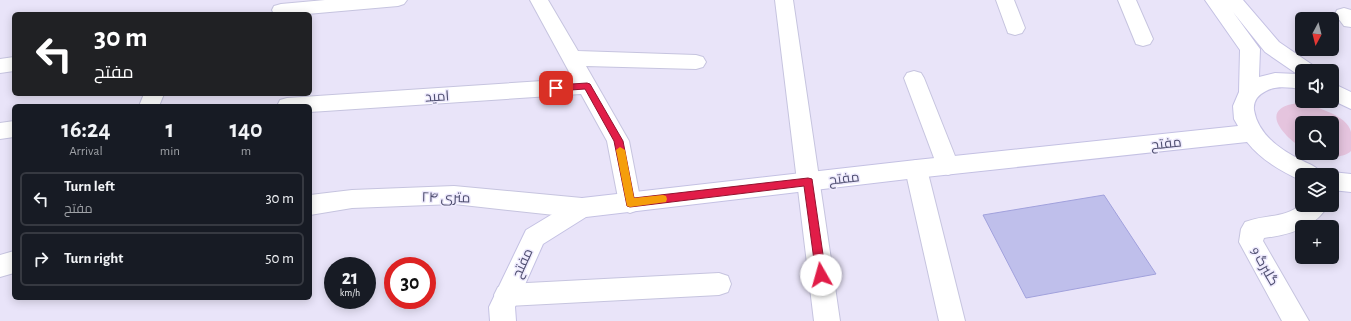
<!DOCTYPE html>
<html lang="en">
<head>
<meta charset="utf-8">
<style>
	:root { --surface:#171b24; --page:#242831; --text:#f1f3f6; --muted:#9ea1a6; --line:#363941 }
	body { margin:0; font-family:"Alegreya Sans",Cairo,sans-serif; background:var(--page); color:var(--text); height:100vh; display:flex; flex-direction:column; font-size:15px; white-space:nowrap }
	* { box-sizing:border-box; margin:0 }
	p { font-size:13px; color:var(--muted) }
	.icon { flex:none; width:22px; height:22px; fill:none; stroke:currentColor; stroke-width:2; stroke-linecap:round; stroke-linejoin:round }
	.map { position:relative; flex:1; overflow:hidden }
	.sheet { position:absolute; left:12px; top:104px; width:300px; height:196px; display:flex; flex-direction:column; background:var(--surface); border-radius:6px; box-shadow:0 2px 10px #0003 }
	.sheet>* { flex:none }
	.guide { position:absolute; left:12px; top:12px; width:300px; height:84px; border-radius:6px; box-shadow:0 2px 10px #0003; background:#202124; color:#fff; overflow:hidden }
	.needle { width:26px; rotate:187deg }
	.buttons { position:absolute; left:1295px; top:12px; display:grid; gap:8px }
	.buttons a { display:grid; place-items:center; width:44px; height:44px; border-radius:6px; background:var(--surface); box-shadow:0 2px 10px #0003; font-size:20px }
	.speed { position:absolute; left:324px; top:257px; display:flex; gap:8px; font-size:20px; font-weight:700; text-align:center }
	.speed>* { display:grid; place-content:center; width:52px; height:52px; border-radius:50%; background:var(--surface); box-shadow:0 2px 10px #0003; line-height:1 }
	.speed small { font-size:10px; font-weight:400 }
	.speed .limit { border:6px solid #d22; background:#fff; color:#111 }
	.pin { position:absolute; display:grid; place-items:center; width:34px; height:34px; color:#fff; margin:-17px; border-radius:8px; box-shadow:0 2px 6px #0006 }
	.me { position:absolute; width:44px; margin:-22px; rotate:353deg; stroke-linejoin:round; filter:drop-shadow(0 0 3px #0008) }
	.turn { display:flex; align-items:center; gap:14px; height:84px; padding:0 16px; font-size:18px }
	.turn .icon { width:52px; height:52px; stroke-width:2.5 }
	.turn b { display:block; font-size:28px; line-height:34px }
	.eta { display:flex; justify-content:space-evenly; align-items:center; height:68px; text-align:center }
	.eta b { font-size:24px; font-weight:700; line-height:28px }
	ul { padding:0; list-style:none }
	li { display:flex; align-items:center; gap:12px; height:54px; margin:0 8px 6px; padding:0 8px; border:2px solid var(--line); border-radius:6px }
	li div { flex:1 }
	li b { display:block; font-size:15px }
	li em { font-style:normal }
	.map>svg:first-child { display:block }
	.green { fill:#e5c4de }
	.building { fill:#bfbfeb; stroke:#a1a1dc }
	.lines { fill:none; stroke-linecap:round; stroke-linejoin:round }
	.street-casing { stroke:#c6c4df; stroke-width:2 }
	.secondary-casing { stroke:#c4c1e3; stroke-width:2 }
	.street { fill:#fff; fill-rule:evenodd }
	.secondary { fill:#fff; fill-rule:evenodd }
	.route { fill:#e11d48; stroke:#92132f }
	.slow { fill:#f59e0b }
	.labels { text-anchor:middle; stroke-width:3; stroke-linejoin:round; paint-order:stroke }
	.street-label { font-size:14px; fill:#4d4d6f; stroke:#eeeafd }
</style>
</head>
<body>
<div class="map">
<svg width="1351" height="321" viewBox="0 0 1351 321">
	<rect width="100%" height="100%" fill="#e9e4f9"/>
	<path class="green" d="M1298 103C1312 105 1348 115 1351 132 1351 138 1351 145 1351 151 1342 160 1325 156 1314 153H1332V123H1302V148C1282 135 1258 108 1298 103Z"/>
	<path class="building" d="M1104 195 1156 274 1026 298 983 215Z"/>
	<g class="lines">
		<g class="street-casing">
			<path id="street" d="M325 0H407L404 4 398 6 307 14H274L272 10 274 6 281 4Z
				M530 0H548L578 51 696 55 703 57 706 62 703 67 696 69 586 66 629 141 641 203 638 210 630 213 622 210 619 203 607 141 581 94 310 112V106H277L280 100 287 98 573 79Z
				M775 0H793L840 321H814Z
				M996 0H1014L1025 28 1022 33 1015 35 1008 33Z
				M1118 0H1136L1153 39 1150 44 1143 46 1136 44Z
				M1344 8 1351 10V27L1344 26 1335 14 1337 10Z
				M14 57V71L0 73V59Z
				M914 71 921 73 924 78 959 166 956 172 948 175 940 172 937 166 904 78 907 73Z
				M144 94H164L159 106H139Z
				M14 121V137L0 139V123Z
				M916 160 924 163 927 169 965 321H939L905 169 908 163Z
				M454 186 582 198 590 201 594 208 590 215 582 218 454 204 352 208 310 215V195L352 190Z
				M1302 204 1328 205C1316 228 1288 235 1264 238L1263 241 1309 321H1282L1239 242 1241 229 1245 222C1266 214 1284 219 1302 204Z
				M14 251V273L0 277V255Z
				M719 273 728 276 731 284 728 292 719 295 507 306 498 303 494 295 498 287 507 284Z"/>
		</g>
		<g class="secondary-casing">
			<path id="secondary" d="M1205 0H1243L1279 42 1314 66 1317 71H1302V89C1290 88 1277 85 1266 91 1258 95 1253 101 1254 110 1258 135 1282 151 1303 161 1311 165 1318 167 1322 175H1302V181C1281 171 1261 160 1247 142L916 178 586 217 543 244 515 307 516 321H490L489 307 526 230 574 201 582 198 916 160 1238 126 1234 119 1233 106 1239 92 1240 50ZM1233 12 1265 52 1297 74 1275 73 1259 77 1260 49Z
				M1332 83 1351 92V109L1332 100Z
				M1332 172 1351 174V192L1332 190V175H1324Z"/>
		</g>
		<use href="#street" class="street"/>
		<use href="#secondary" class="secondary"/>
	</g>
	<path class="route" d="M587 83 590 84 623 141 634 198 808 178 812 179 826 275 824 278 821 279 817 278 816 275 804 186 630 207 627 206 614 141 585 89 556 91 551 88 556 85Z"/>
	<path class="slow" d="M620 147 625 150 634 198 663 195 666 196 667 199 666 202 630 207 627 206 616 150Z"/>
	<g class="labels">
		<g class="street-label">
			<text transform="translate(437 96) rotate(-4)" y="5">امید</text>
			<text transform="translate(1166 143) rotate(-6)" y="5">مفتح</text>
			<text transform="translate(844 178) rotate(-7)" y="5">مفتح</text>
			<text transform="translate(446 197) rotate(1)" y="5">۲۴ متری</text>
			<text transform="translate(522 263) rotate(-66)" y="5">مفتح</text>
			<text transform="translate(1265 266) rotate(60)" y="5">گلبرگ 9</text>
		</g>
	</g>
</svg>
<div class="buttons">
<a><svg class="needle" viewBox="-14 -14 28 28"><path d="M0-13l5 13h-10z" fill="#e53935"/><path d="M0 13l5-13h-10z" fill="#9ea1a6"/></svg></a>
<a><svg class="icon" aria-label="sound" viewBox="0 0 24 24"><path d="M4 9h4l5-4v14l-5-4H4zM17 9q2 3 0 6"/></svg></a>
<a><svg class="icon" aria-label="search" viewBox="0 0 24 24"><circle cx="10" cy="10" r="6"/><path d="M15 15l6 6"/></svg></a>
<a><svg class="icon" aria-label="layers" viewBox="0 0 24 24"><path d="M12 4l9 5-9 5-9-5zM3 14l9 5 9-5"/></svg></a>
<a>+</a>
</div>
<div class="speed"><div>21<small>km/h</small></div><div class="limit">30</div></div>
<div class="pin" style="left:556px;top:88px;background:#d93025"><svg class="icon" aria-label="arrive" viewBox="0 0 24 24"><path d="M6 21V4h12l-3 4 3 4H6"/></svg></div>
<svg class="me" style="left:821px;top:275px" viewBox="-20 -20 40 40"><circle r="19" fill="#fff"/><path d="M0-13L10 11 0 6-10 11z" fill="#e11d48"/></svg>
<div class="guide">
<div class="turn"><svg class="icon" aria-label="left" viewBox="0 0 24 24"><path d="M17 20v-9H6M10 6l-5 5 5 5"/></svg><div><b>30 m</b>مفتح</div></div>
</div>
<section class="sheet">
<div class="eta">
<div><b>16:24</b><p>Arrival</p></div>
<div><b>1</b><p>min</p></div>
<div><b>140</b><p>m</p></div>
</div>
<ul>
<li><svg class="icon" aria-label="left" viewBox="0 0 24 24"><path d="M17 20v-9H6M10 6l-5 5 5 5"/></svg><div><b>Turn left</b><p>مفتح</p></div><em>30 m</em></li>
<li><svg class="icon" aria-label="right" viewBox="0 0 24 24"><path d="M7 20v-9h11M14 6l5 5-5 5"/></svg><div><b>Turn right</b></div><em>50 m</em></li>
</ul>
</section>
</div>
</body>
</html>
